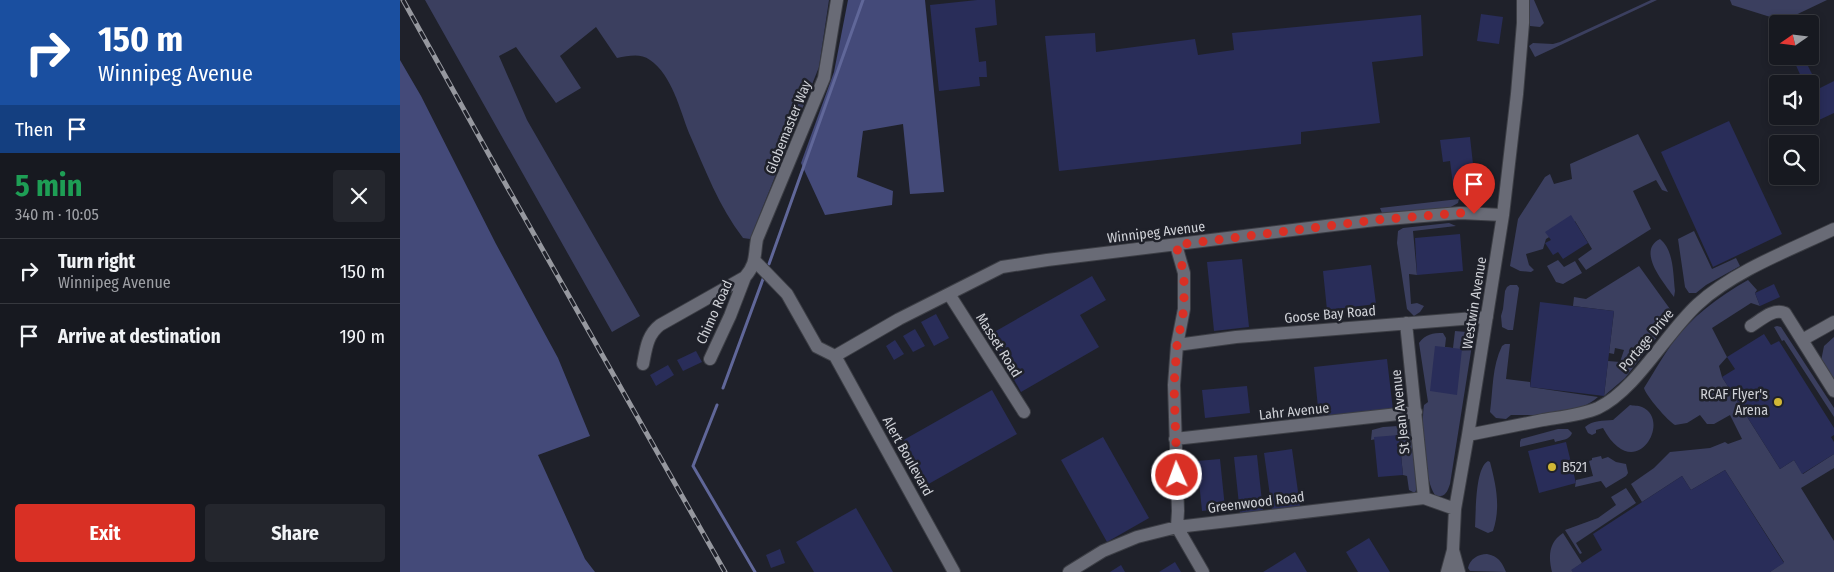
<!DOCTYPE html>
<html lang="en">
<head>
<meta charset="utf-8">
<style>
	:root { --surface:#171920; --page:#24262d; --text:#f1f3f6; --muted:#9ea0a5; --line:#36383e; --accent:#d93025 }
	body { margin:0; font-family:"Fira Sans Condensed",sans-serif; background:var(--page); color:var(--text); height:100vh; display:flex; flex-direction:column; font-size:19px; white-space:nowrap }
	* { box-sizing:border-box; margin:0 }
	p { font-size:16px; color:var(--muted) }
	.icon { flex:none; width:28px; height:28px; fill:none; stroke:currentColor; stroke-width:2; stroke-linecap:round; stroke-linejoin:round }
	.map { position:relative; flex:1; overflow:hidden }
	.sheet { display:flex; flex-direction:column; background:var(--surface); width:400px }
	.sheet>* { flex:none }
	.guide { background:#1a4fa0; color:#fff; overflow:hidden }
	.needle { width:32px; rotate:256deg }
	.buttons { position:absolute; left:1369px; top:15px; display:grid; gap:10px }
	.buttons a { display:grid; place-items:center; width:50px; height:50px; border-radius:5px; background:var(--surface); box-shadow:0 2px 8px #0003,0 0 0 1px var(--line); font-size:25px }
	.pin { position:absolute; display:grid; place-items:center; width:42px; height:42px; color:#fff; margin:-51px -21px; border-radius:50% 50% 50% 0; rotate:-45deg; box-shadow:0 0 5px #0007 }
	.pin .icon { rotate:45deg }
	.me { position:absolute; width:55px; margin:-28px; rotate:358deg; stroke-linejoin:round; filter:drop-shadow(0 0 4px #0008) }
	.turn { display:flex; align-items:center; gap:18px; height:105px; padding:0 15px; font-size:22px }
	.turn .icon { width:65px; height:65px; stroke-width:2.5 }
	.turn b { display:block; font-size:35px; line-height:42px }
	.then { display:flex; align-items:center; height:48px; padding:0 15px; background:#0003; gap:10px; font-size:19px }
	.round { display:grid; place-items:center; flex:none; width:52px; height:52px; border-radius:5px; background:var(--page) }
	.summary { display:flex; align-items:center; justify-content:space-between; height:85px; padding:0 15px }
	h1 { font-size:30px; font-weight:700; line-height:38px; color:#1e9e55 }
	.cta { display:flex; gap:10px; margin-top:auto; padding:10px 15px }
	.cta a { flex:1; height:58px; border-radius:5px; background:var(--accent); color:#fff; font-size:20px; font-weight:700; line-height:58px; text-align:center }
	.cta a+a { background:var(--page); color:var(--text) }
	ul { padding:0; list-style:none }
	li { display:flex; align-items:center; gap:15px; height:65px; padding:0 15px; border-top:1px solid var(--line) }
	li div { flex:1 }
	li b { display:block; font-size:19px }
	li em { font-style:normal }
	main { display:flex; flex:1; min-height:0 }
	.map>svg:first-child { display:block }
	.green { fill:#3b3f5f }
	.forest { fill:#444a79 }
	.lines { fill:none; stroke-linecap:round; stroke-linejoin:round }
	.stream { stroke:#606799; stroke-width:3 }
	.building { fill:#292d59 }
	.minor-casing { stroke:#3c3e45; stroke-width:14 }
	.minor { stroke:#696b76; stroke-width:12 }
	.rail-casing { stroke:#96989f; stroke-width:5 }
	.rail { stroke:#1f212a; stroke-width:3; stroke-dasharray:9; stroke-linecap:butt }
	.route { stroke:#d93025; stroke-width:9; stroke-dasharray:0 16.2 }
	.poi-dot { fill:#d1b736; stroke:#1f212a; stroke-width:2 }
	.labels { text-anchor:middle; stroke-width:5; stroke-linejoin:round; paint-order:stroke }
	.street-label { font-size:14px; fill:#cfd1d7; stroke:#1f212a }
	.poi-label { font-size:14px; fill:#cfd1d7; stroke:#1f212a; text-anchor:end }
</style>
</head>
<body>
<main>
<section class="sheet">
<div class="guide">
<div class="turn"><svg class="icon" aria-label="right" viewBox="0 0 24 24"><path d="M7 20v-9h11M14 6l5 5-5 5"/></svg><div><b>150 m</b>Winnipeg Avenue</div></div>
<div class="then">Then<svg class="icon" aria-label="arrive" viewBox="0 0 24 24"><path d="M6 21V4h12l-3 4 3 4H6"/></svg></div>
</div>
<div class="summary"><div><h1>5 min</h1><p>340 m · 10:05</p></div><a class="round"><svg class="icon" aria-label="close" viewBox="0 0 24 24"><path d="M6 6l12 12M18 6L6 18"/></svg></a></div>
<ul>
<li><svg class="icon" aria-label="right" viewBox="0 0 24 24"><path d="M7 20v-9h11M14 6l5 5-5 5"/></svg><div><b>Turn right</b><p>Winnipeg Avenue</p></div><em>150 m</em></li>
<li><svg class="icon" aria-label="arrive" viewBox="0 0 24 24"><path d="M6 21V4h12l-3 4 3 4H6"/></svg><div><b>Arrive at destination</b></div><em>190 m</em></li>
</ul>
<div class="cta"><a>Exit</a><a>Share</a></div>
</section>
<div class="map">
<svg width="1434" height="572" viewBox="0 0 1434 572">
	<rect width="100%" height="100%" fill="#1f212a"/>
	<path class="green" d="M25 0H429L419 67 350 239 343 238C319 207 305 169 289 133 280 110 272 75 250 60 240 53 229 56 217 58L196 27 160 56 181 88 156 103 116 47 99 56 127 120 240 316 212 332Z
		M1130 0H1134L1144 23 1140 27 1130 26Z
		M1251 0H1257L1135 57 1129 46 1133 43 1153 44 1160 42Z
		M1330 0H1427L1383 21 1332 5Z
		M1238 134 1268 192 1262 190 1256 180 1233 191 1251 229 1186 270 1178 259 1192 249 1175 221 1146 239 1143 249 1126 254 1129 265 1134 270 1131 272 1120 271 1110 266 1118 219 1145 177 1150 174 1154 184 1172 179 1170 164Z
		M1059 199 1058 203 1049 208 982 213 980 208Z
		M1049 223 1056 226 1013 231 1017 275 1009 274 1011 304 1017 303 1024 306 1020 312 1014 316 1007 309 997 243 998 231 1003 228Z
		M1294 231 1312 269 1336 258 1340 266 1306 285 1296 293H1289L1285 287 1278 239Z
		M1260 239C1274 250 1273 274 1275 291L1274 297C1264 283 1236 251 1260 239Z
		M1158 260 1164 267 1175 261 1182 273 1163 284 1156 282 1147 266Z
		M1239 266 1270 309 1268 323 1225 378 1204 396 1208 361 1220 362 1224 350 1215 348 1214 354 1209 353 1214 311 1173 306 1174 297 1186 299Z
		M1348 280 1357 290 1355 293 1360 306 1351 303 1312 328 1327 357 1319 366 1322 377 1380 469 1394 460 1403 474 1434 454V468L1401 488 1434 541V572H1370L1384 562 1325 470 1291 490 1282 476 1242 502 1231 484 1254 468 1270 452 1310 448 1325 442 1328 444 1342 439 1330 415 1314 424H1307L1300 415 1287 423 1275 425C1268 421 1246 396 1244 388 1253 374 1261 359 1271 345 1291 317 1318 297 1348 280Z
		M1110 285H1117L1119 288 1113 330H1108L1102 327 1101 316 1103 309 1105 291 1107 287Z
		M1377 326 1381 327 1434 408V417L1384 340 1382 341 1374 327Z
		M1055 331 1067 332 1072 345 1050 484C1047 493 1045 497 1036 496 1024 483 1021 422 1024 405L1028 402 1019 343C1025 334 1033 333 1043 333L1046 338 1045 347 1053 348Z
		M1434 337V384L1421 361 1424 346Z
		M1105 344H1110L1106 379 1130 382V387L1198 397C1175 417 1140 415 1111 415L1106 419 1096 418 1090 412C1093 390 1092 366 1102 346Z
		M1230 405C1233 406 1238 405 1242 407 1273 420 1235 487 1203 428L1196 430V433L1192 435 1188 433 1185 427C1193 420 1203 421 1213 420Z
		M998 426 1007 427 1011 436 1017 487 1015 493 1009 490 1007 476 1003 475 999 435 971 440 972 430 983 427Z
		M1158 429H1168L1172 433C1170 440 1161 440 1155 442L1154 439 1120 447V442L1121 439Z
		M1201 456 1202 459 1208 457 1216 462 1226 464 1228 473 1226 476 1206 488 1201 481 1175 487 1176 480 1193 476 1189 461 1192 460V458Z
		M1088 461 1090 462C1096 485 1101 507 1093 531L1088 533 1075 527C1076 512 1075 468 1088 461Z
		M1226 488 1236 503 1176 543 1182 553 1180 554 1165 530 1198 518 1216 505 1211 497Z
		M1163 533 1182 563 1172 570 1173 572H1152C1148 556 1149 542 1163 533Z
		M1087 554C1098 556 1102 562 1106 572L1070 571 1068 568C1070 559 1078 554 1087 554Z"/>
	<path class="forest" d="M448 0H525L544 192 510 194 503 124 463 131 457 177 493 191 492 205 425 215 401 163 434 72Z
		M0 60 21 96 96 244 158 358 190 436 138 455 185 559 195 572H0Z"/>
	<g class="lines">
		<path class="stream" d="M369 264 463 0
			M323 388 363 279
			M317 405 293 466 355 572"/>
	</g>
	<path class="building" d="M577 0H595L597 25 575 28 579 62 586 61 587 77H579L580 86 539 91 530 5Z
		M1081 14 1103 17 1099 44 1077 41Z
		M1021 15 1023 56 972 62 980 123 901 132V144L659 171 645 36 695 33 696 52 795 39 798 55 834 50 832 33Z
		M1404 58 1412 74 1402 79 1395 63Z
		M1434 81V113L1419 120 1410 103V93Z
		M1329 121 1382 234 1313 267 1261 152Z
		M1070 137 1075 182 1053 185 1050 161 1043 162 1040 140Z
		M1171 215 1188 243 1163 259 1158 252 1153 255 1145 243 1151 240 1145 232Z
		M1060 234 1063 271 1017 275 1015 238Z
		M842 259 849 327 814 331 807 262Z
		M971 265 976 304 927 310 923 271Z
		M692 276 706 300 680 315 699 347 621 392 589 335Z
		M1374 284 1380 297 1360 306 1355 293Z
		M1140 302 1214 311 1204 396 1130 387Z
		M536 314 549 338 534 346 521 322Z
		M515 329 525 346 513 352 503 336Z
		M1364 334 1371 345 1379 341 1434 428V435L1431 437 1434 442V454L1402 474 1394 460 1380 469 1322 377 1335 369 1327 357Z
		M495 340 504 354 494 360 486 346Z
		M1035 346 1062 349 1057 395 1030 391Z
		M296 351 302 362 283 371 277 360Z
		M987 359 993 410 919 418 914 367Z
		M268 365 274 375 256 386 250 375Z
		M847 386 850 413 805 418 802 390Z
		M592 390 617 434 525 486 500 442Z
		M999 435 1003 475 978 477 974 437Z
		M703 437 749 518 707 542 661 460Z
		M1166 442 1176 483 1139 493 1128 451Z
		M892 449 900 506 872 510 864 453Z
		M857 455 863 511 840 514 834 457Z
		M820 459 825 508 802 511 797 461Z
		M1325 470 1384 563 1370 572H1173L1171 570 1202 550 1193 534 1282 476 1291 490Z
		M456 508 493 572H414L396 542Z
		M969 538 990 572H958L946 552Z
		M380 549 385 563 371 568 366 555Z
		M895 552 907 572H863Z
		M775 562 781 572H759Z
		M721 565 725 572H710Z"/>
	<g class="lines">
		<g class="minor-casing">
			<path id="minor" d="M776 245 784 273V309L777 345 774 385 778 511 777 527 803 572
				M355 261 387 294 417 347 435 356
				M549 294 624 412
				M1006 323 1024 498
				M1351 326C1361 320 1373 308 1385 313L1434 391
				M1402 340 1434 322
				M777 345 836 337 1087 317
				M435 356 499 319 602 267 647 260 975 220 1060 213 1103 215
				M435 356 554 572
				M310 359 330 316 345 277
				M243 364C246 349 247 335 260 325L345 277C357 263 354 255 357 239L424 78 437 0
				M1068 435C1093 430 1118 425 1143 420 1161 417 1182 415 1198 408 1236 390 1266 333 1298 304 1334 271 1390 250 1434 229
				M775 439 1016 412
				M669 572 703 551 737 537 777 527 1024 498 1055 509
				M1047 572 1053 550
				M1059 572 1053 550 1055 509 1068 435 1103 215 1117 94 1123 23V0"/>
		</g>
		<use href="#minor" class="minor"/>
		<g class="rail-casing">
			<path id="rail" d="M3 0 92 160 325 572"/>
		</g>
		<use href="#rail" class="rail"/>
	</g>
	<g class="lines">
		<path class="route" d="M777 475 774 385 777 345 784 309V273L776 245 975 220 1060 213 1074 214"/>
	</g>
	<g class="poi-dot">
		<circle cx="1378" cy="402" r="5"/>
		<circle cx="1152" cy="467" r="5"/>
	</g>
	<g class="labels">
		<g class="street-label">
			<text transform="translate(388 127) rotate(-68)" y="5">Globemaster Way</text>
			<text transform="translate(756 232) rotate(-7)" y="5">Winnipeg Avenue</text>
			<text transform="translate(1074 303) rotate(-81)" y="5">Westwin Avenue</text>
			<text transform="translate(314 312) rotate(-66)" y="5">Chimo Road</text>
			<text transform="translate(930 314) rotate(-5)" y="5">Goose Bay Road</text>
			<text transform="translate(1246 340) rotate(-50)" y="5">Portage Drive</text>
			<text transform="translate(599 345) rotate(58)" y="5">Masset Road</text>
			<text transform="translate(894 411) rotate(-6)" y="5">Lahr Avenue</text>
			<text transform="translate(1000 412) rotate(-96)" y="5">St Jean Avenue</text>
			<text transform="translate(508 456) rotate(61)" y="5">Alert Boulevard</text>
			<text transform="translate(856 502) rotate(-7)" y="5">Greenwood Road</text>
		</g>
		<g class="poi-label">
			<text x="1368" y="399">RCAF Flyer's<tspan x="1368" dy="16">Arena</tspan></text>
			<text x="1162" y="472" text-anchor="start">B521</text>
		</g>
	</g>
</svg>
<div class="buttons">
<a><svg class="needle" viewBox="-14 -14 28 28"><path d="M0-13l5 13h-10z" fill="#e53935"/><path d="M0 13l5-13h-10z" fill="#9ea0a5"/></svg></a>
<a><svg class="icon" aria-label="sound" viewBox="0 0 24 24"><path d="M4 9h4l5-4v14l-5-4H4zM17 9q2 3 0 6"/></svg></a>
<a><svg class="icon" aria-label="search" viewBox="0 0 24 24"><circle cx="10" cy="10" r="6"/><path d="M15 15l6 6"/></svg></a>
</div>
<div class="pin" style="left:1074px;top:214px;background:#d93025"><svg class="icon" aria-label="arrive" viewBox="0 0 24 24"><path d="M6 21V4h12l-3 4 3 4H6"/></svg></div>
<svg class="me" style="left:777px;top:475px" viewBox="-20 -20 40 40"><circle r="17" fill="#d93025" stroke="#fff" stroke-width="3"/><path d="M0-11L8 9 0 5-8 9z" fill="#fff"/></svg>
</div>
</main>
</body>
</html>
